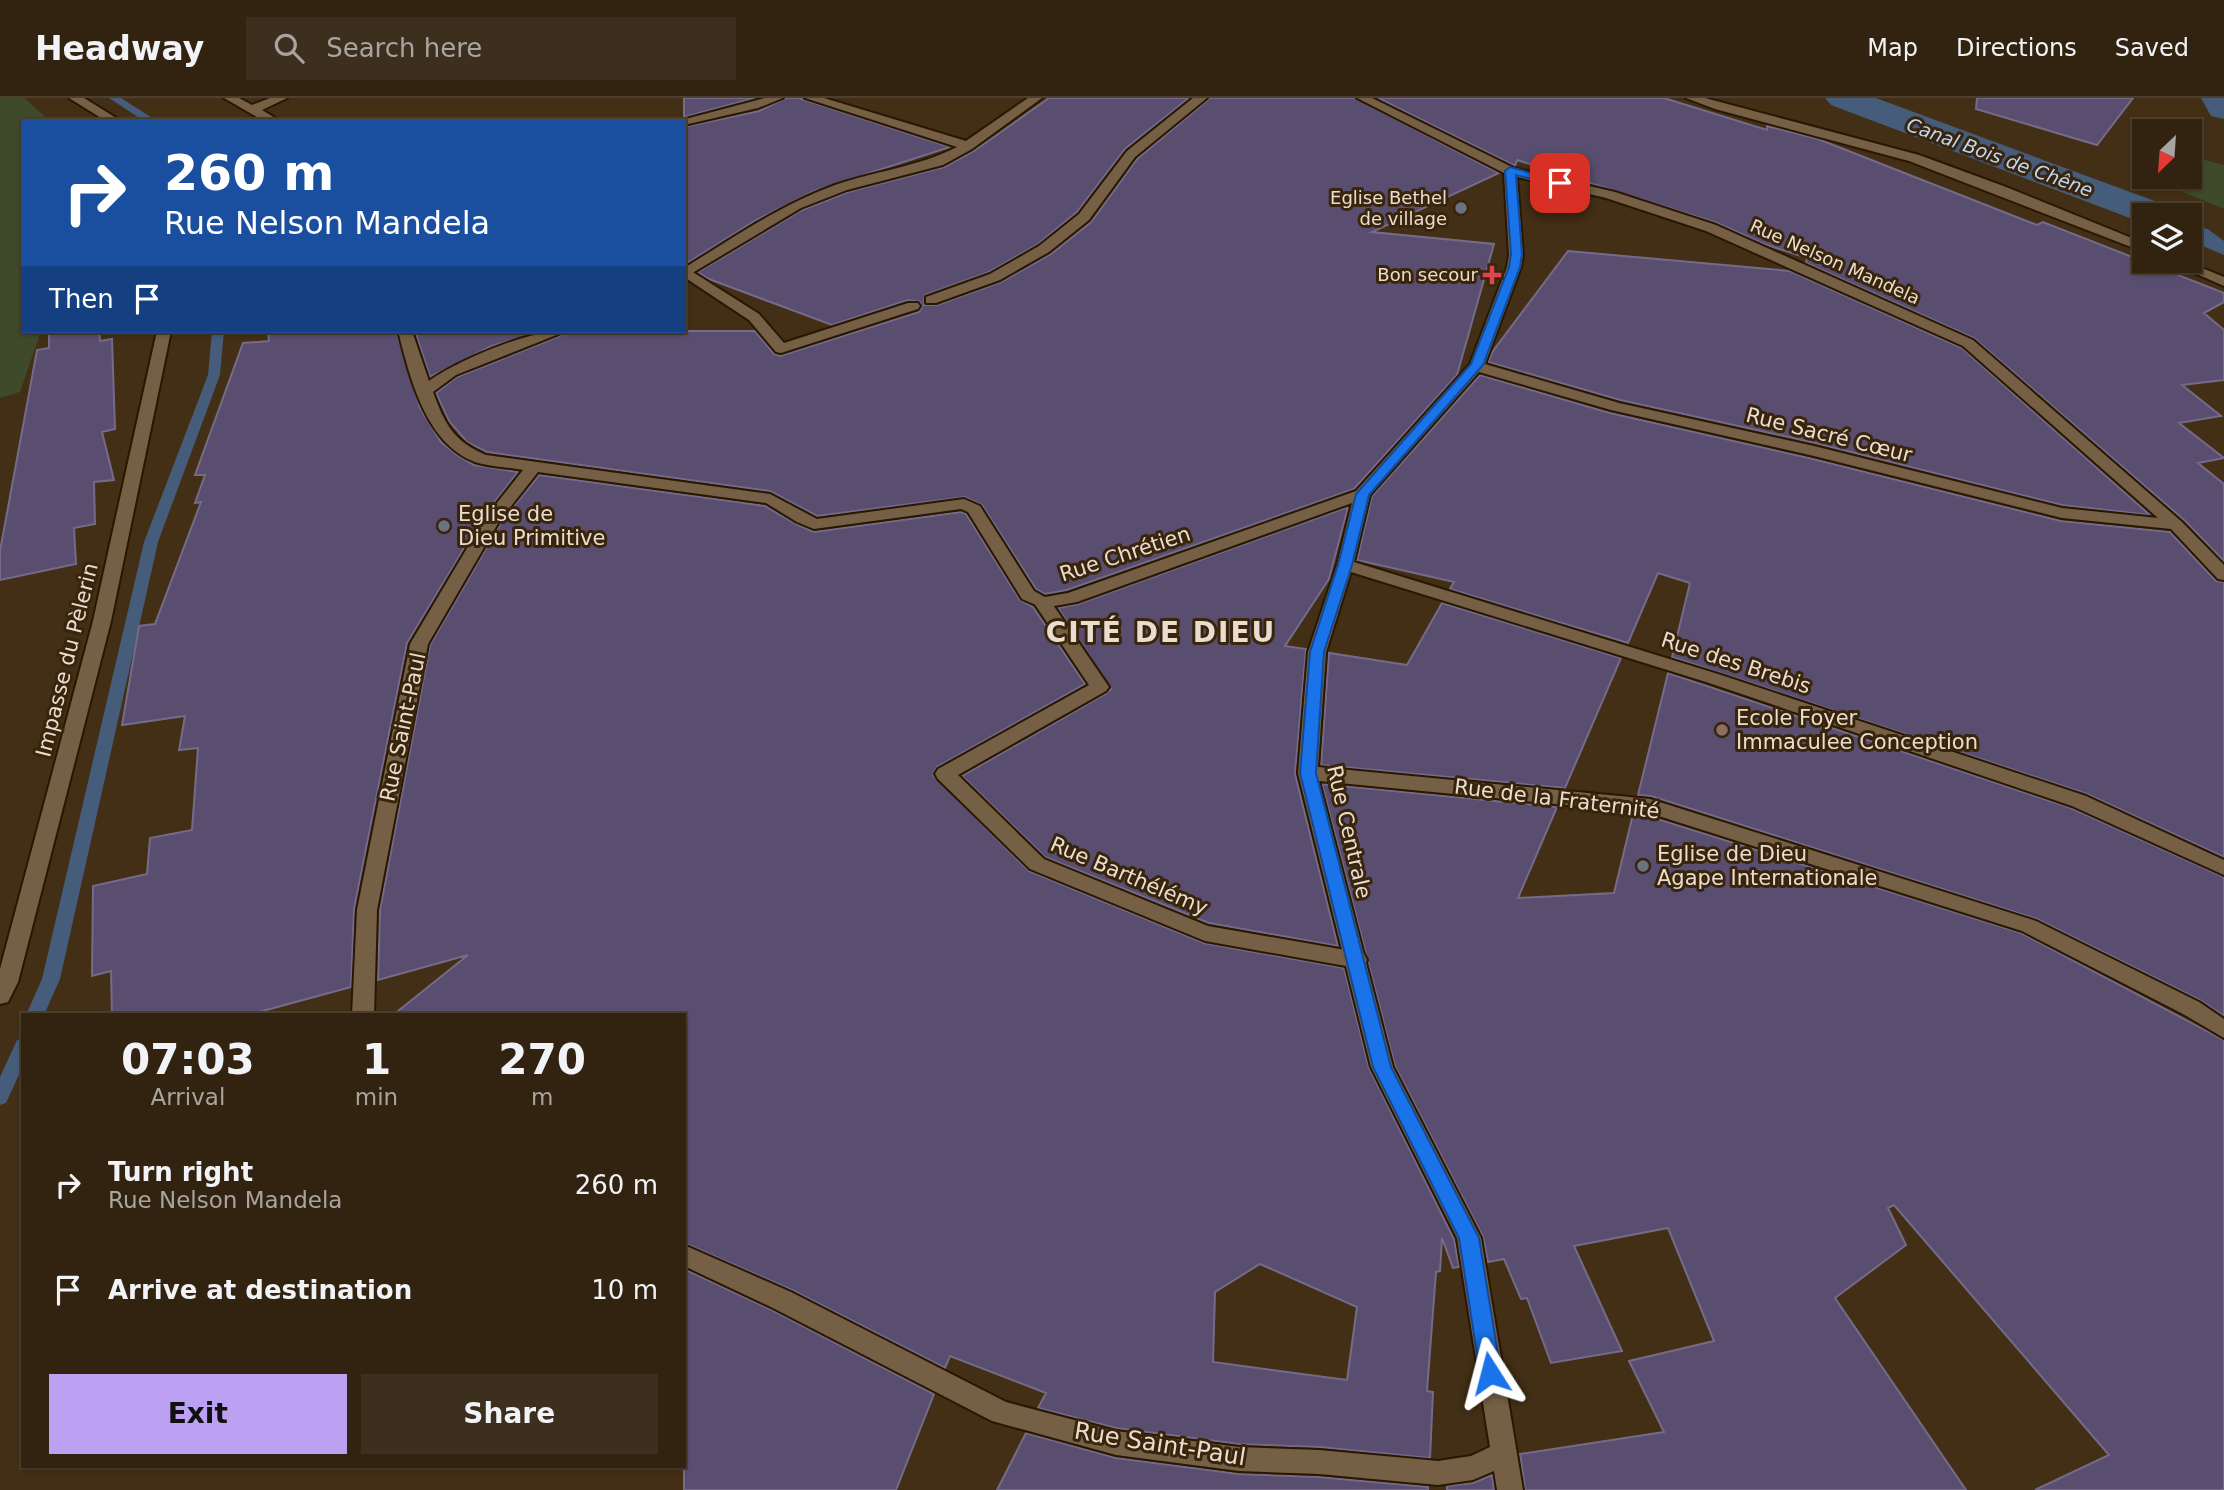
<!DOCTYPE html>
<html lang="en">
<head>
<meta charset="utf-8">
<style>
	:root { --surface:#322310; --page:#3d2f1e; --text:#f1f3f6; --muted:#a8a49f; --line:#4d4030; --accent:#bca0f2 }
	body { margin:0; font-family:"DejaVu Sans",sans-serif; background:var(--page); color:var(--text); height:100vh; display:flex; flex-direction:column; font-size:26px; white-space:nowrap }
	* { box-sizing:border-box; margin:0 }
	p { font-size:23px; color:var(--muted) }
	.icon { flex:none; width:38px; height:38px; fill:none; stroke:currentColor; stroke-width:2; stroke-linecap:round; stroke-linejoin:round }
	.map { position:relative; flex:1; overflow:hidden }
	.panel { position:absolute; left:21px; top:915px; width:665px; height:455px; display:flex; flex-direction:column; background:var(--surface); border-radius:0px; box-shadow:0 2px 5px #0004,0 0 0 2px var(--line) }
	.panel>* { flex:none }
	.banner { position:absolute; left:21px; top:21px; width:665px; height:214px; border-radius:0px; box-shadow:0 2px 5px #0004,0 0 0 2px var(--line); background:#1a4fa0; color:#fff; overflow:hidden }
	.needle { width:46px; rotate:205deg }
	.controls { position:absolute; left:2132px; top:21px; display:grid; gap:14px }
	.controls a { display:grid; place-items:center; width:70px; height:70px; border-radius:0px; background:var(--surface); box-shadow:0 2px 5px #0004,0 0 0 2px var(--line); font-size:35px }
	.pin { position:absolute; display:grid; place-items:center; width:60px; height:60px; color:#fff; margin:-30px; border-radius:14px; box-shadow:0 4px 10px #0006 }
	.me { position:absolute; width:77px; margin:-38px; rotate:351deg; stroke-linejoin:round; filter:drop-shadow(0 0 5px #0008) }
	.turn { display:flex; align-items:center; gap:24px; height:147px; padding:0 28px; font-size:32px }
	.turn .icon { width:91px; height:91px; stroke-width:2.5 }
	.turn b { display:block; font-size:49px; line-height:60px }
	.then { display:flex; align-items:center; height:66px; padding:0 28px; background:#0003; gap:14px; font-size:26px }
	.eta { display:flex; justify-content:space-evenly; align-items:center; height:119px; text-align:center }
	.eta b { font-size:42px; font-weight:700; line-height:49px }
	.primary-button { display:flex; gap:14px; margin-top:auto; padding:14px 28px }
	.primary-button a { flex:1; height:80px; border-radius:0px; background:var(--accent); color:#111; font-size:28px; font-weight:700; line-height:80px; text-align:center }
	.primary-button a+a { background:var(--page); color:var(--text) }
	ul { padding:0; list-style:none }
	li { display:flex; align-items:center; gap:21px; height:105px; padding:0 28px }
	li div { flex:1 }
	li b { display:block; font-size:26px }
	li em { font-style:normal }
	header { display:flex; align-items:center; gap:42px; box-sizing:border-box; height:98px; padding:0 35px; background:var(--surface); border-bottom:2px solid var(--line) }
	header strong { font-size:33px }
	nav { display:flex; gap:38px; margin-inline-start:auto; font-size:24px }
	.search { width:490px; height:63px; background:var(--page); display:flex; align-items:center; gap:18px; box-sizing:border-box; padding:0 24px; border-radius:0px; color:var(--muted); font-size:26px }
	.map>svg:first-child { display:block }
	.green { fill:#3e4a29 }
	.water { fill:#455c7a }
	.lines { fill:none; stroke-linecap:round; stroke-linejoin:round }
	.stream { fill:#455c7a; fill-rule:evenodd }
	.canal { fill:#455c7a; fill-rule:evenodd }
	.building { fill:#594e6f; stroke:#756b89; stroke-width:2; fill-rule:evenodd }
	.service-casing { stroke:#291700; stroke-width:4 }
	.pedestrian-casing { stroke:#291700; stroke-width:4 }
	.minor-casing { stroke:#291700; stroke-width:4 }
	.service { fill:#756045; fill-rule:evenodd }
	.pedestrian { fill:#756045; fill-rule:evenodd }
	.minor { fill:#756045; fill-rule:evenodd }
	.route { fill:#1a73e8; stroke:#114b97; stroke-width:2 }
	.worship-dot { fill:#6b7280; stroke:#38250c; stroke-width:2.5 }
	.health-dot { fill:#e0444e; stroke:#38250c; stroke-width:2.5 }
	.education-dot { fill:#8d6e63; stroke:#38250c; stroke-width:2.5 }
	.labels { text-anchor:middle; stroke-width:6; stroke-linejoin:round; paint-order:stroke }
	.far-poi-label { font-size:18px; fill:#eaddcf; stroke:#38250c; text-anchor:end }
	.far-street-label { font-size:18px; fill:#eaddcf; stroke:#38250c }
	.far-water-label { font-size:19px; font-style:italic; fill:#bed7f7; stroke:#38250c }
	.street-label { font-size:21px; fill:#eaddcf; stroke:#38250c }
	.poi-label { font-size:21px; fill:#eaddcf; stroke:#38250c; text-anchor:start }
	.near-street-label { font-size:24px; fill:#eaddcf; stroke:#38250c }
	.district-label { font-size:28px; font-weight:bold; letter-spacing:2px; fill:#eaddcf; stroke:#38250c }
</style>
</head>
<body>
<header>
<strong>Headway</strong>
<div class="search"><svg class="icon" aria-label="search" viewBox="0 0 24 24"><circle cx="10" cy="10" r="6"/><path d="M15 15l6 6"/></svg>Search here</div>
<nav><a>Map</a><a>Directions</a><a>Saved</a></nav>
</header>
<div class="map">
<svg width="2224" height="1392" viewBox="0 0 2224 1392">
	<rect width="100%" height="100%" fill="#432f16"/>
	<path class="green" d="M0 0H24L50 23H23V233H41L20 294 0 300Z
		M2189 58 2224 67V111L2176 91 2163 80 2189 79Z"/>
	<path class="water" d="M1949 34 2054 68 2176 117H2144V122L2119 114 2104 104 1935 42Z
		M2189 123 2209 132 2224 143V157L2189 142Z"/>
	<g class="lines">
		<path class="stream" d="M109 0H121L157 23H144Z
			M212 233H224L220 277 158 444 60 881 44 917H26L42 881 144 444 208 277Z
			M23 940V968L6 1005 0 1007V979L17 942Z"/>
		<path class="canal" d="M1825 0H1876L2171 109 2176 117H2144L2143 125 1831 7Z
			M2201 0H2224V21L2211 18Z"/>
	</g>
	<path class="building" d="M684 0H755L684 19Z
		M786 0H799L950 49 814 93 756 122 684 167V29L759 13Z
		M1049 0H1189L1125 51 1077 114 1038 146 989 174 925 197 924 207H937L1001 184 1051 156 1091 124 1137 61 1210 0H1355L1499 75 1372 134 1494 146 1457 277 1354 391 1067 492 1045 496 1036 491 982 407 965 399 817 418 770 393 487 354 467 344 449 323 436 295 457 279 560 238 564 233H755L774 256 780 258 919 214 922 209 920 204 908 202 832 227 709 181 698 174 802 112 848 94 944 69 974 53Z
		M1378 0H1664L1767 32V28L1818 41 2037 127 2043 124 2224 195V204L2204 215 2224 232V282L2182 287 2221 318 2179 325 2224 360 2198 365 2224 386V463L2184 422 1974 240 1806 165 1807 160 1764 146 1717 125 1517 62 1515 68Z
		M1977 0H2133L2097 47 1976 11Z
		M1568 153 1790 173 1962 250 2150 417 2062 407 1815 345 1620 302 1488 264 1493 253Z
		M49 233H99L100 243 112 241 115 331 102 334 114 382 94 384 95 426 74 430 76 466 0 482V453L37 252 49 250Z
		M268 233H396L420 310 441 344 457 357 474 367 518 374 483 419 407 545 354 811 351 889 248 917H112L111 873 92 878 93 788 147 776 150 740 192 732 198 650 179 652 185 618 122 627 139 528 155 526 201 404 195 405 205 377H195L243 245 269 243Z
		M415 233H542L492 248 430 279Z
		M1480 277 1610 315 1813 361 2061 423 2170 434 2216 483 2224 484V759L2087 696 1672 559 1690 485 1658 475 1628 545 1450 491 1454 484 1357 462 1372 398Z
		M539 377 765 408 796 426 814 434 961 414 966 416 1020 502 1033 509 1085 586 937 669 933 677 1029 773 1204 845 1344 870 1369 970 1454 1141 1459 1169 1453 1170 1442 1140 1440 1173 1436 1174 1427 1293 1433 1294 1430 1360 1319 1349 1239 1346 1116 1330 1038 1310 1046 1295 950 1258 945 1270 792 1192 684 1145V917H393L468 857 378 882 380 812 430 547 502 423ZM1260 1166 1357 1209 1347 1282 1213 1264 1215 1194Z
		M1348 409 1329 481 1285 548 1306 551 1295 676 1338 848 1209 825 1045 759 962 678 1107 595 1111 591 1058 510 1078 506Z
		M1442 505 1621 560 1565 690 1321 667 1329 555 1407 567Z
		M1668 575 2071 710 2224 779V918L2200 902 2037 821 1651 698 1638 697Z
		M1322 686 1557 709 1518 800 1614 795 1633 716 1648 718 2021 835 2224 942V1392H2035L2109 1357 1894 1107 1888 1110 1906 1147 1835 1200 1966 1392H1525L1520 1356 1664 1334 1629 1263 1714 1243 1668 1130 1574 1148 1622 1253 1551 1265 1527 1200 1521 1201 1504 1161 1488 1164 1483 1139 1395 968Z
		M684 1171 772 1212 934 1296 896 1392H684Z
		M1026 1335 1116 1360 1239 1376 1319 1379 1428 1389V1392H997Z
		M1492 1377 1494 1392H1447V1388L1473 1385Z"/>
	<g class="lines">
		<g class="service-casing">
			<path id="service" d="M1043 500 1049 501 1109 589 1106 593 958 677 1044 761 1208 828 1357 854 1364 856 1367 862 1364 868 1357 870 1205 843 1030 771 938 681 935 676 938 671 1089 587 1034 505Z"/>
		</g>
		<g class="pedestrian-casing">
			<path id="pedestrian" d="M688 171 759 216 784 245 908 205H918L920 208 918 211 781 255 776 254 749 222 684 179V172Z"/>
		</g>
		<g class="minor-casing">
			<path id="minor" d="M69 0H84L121 23H106Z
				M224 0H239L252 7 270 0H287L262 12 280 23H264Z
				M765 0H783L758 10 684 27V23H678Z
				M805 0H824L966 43 1028 0H1042L972 51 943 67 847 92 801 110 684 180V170C733 140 780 107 835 87 875 73 918 69 957 49Z
				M1193 0H1207L1135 59 1089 122 1049 154 1000 182 936 205H926V199L990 176 1039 148 1079 116 1127 53Z
				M1357 0H1372L1514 70 1615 94 1716 127 1973 242 2182 424 2224 467V482L2218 481 2171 431 2062 420 1814 358 1611 312 1479 274 1370 397 1354 464 1718 576 2086 698 2224 762V777L2072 708 1706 584 1351 474 1326 554 1318 669 1650 701 2036 823 2199 904 2224 921V940L2183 916 2022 833 1649 715 1319 683 1393 969 1481 1140 1523 1392H1497L1494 1373 1473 1382 1438 1387 1319 1376 1239 1373 1116 1357 992 1323 773 1210 684 1168V1147L791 1194 1006 1304 1116 1333 1239 1349 1319 1352 1438 1363 1471 1358 1490 1349 1457 1140 1371 969 1298 675 1308 554 1337 467 1352 405 1077 504 1043 510 1022 501 968 414 961 411 814 431 797 424 766 405 538 374 500 422 428 546 377 812 374 917H352L357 812 410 546 485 420 523 372C508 369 490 369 475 364 425 345 410 279 398 233H412L429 283C457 263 527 233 561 233L559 236 456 277 433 294C445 326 453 343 486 357L770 396 817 421 964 401 980 408 1034 493 1045 499 1068 495 1356 393 1470 266 1507 169 1509 157 1504 75ZM1517 79 1606 100 1706 133 1963 248 2158 420 2062 410 1814 348 1619 305 1485 266 1521 169 1523 157Z
				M1686 0H1705L1919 57 2006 89 2144 145V154L1909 63 1715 11Z
				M2167 163H2185L2224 179V188Z
				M157 233H171L111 523 18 884 8 904 0 906V871L93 523Z"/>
		</g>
		<use href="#service" class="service"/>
		<use href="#pedestrian" class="pedestrian"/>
		<use href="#minor" class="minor"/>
	</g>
	<path class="route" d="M1510 69 1566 85 1560 88 1516 77 1522 156 1520 169 1483 267 1369 397 1352 467 1324 554 1316 675 1391 969 1479 1140 1501 1275 1498 1281 1490 1284 1483 1281 1480 1275 1459 1140 1373 969 1300 675 1310 554 1338 467 1356 396 1471 266 1509 169 1511 156 1505 73Z"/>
	<g class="worship-dot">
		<circle cx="1461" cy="110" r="7"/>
		<circle cx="444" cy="428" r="7"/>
		<circle cx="1643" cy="768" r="7"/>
	</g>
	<path class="health-dot" d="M1488.5 166.5h7v7h7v7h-7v7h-7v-7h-7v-7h7z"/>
	<circle class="education-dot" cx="1722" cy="632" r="7"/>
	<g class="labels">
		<g class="far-poi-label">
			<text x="1447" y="106">Eglise Bethel<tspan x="1447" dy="21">de village</tspan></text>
			<text x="1478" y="183">Bon secour</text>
		</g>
		<g class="far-street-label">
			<text transform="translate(1835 164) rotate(24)" y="6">Rue Nelson Mandela</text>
		</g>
		<g class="far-water-label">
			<text transform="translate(2000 59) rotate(20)" y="7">Canal Bois de Chêne</text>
		</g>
		<g class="street-label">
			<text transform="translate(1829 337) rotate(14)" y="7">Rue Sacré Cœur</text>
			<text transform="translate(1125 456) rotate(-18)" y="7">Rue Chrétien</text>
			<text transform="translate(67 562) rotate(-76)" y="7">Impasse du Pèlerin</text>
			<text transform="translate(1736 565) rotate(18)" y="7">Rue des Brebis</text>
			<text transform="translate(403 629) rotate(-78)" y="7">Rue Saint-Paul</text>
			<text transform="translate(1557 701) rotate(7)" y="7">Rue de la Fraternité</text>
			<text transform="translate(1349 734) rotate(77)" y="7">Rue Centrale</text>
			<text transform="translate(1129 778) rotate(23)" y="7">Rue Barthélémy</text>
		</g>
		<g class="poi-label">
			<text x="458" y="423">Eglise de<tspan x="458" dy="24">Dieu Primitive</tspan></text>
			<text x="1736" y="627">Ecole Foyer<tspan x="1736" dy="24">Immaculee Conception</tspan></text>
			<text x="1657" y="763">Eglise de Dieu<tspan x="1657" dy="24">Agape Internationale</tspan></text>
		</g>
		<g class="near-street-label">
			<text transform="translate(1160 1346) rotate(9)" y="8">Rue Saint-Paul</text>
		</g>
		<g class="district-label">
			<text x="1161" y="544">CITÉ DE DIEU</text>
		</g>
	</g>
</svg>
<div class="controls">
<a><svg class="needle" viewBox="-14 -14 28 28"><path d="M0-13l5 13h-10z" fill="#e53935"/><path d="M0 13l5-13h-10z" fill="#a8a49f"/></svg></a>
<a><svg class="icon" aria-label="layers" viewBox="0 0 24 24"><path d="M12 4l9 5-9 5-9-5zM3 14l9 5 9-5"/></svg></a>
</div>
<div class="pin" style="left:1560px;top:85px;background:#d93025"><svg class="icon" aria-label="arrive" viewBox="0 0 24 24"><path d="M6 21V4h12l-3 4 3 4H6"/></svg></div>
<svg class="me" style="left:1490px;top:1275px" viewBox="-20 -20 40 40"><path d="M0-17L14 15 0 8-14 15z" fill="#1a73e8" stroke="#fff" stroke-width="4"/></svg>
<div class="banner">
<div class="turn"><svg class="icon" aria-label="right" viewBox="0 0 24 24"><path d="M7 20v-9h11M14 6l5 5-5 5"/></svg><div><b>260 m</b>Rue Nelson Mandela</div></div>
<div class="then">Then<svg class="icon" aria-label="arrive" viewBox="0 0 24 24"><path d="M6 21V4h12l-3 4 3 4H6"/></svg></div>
</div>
<section class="panel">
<div class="eta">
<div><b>07:03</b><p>Arrival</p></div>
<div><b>1</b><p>min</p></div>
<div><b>270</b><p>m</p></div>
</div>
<ul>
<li><svg class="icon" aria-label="right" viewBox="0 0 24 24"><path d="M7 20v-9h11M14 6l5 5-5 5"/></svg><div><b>Turn right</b><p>Rue Nelson Mandela</p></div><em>260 m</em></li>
<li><svg class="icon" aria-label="arrive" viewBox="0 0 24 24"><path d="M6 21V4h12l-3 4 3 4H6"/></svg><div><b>Arrive at destination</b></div><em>10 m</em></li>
</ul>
<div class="primary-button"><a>Exit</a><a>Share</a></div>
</section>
</div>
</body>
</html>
